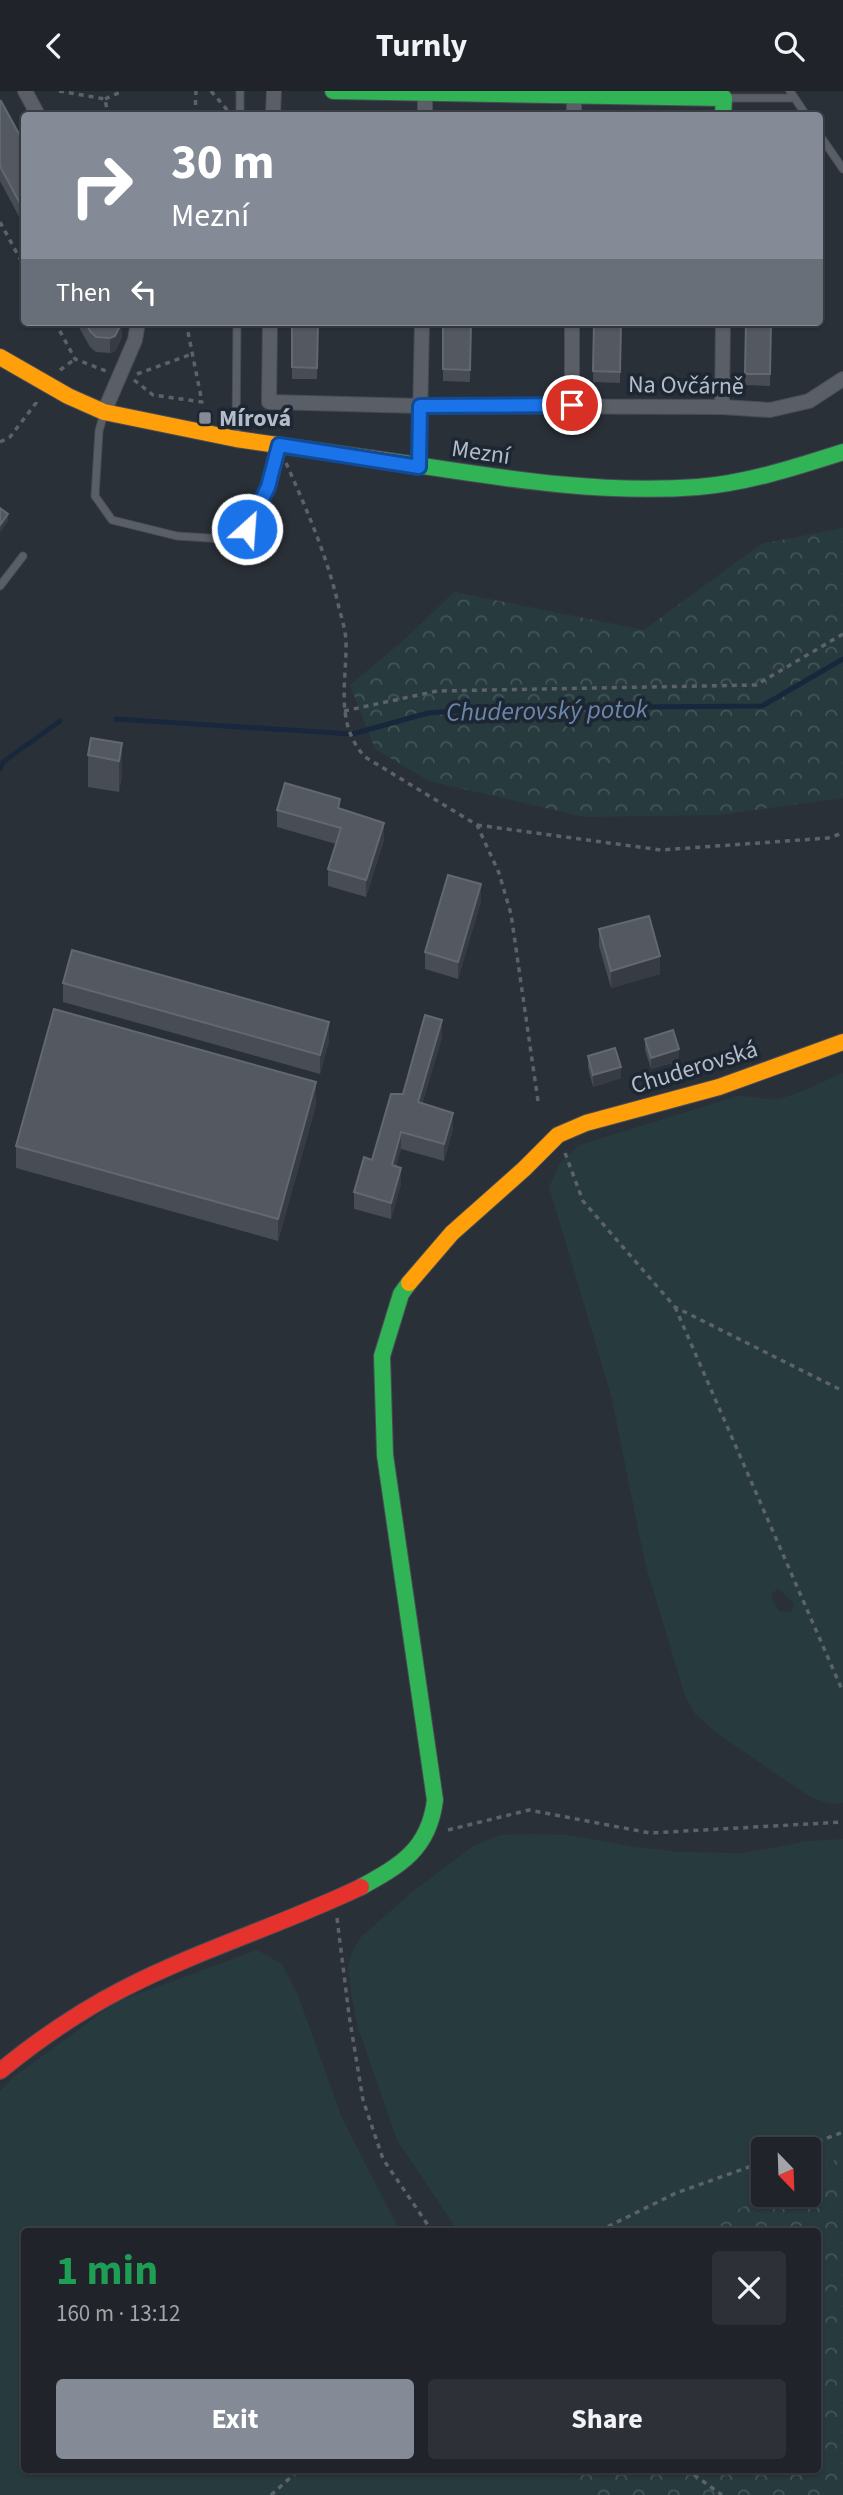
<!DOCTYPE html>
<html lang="en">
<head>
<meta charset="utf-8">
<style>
	:root { --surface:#20242a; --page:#2d3036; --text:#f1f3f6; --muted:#a2a4a8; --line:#3d4147; --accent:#848b96 }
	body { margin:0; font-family:"Source Sans 3",sans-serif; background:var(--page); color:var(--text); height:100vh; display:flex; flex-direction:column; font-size:26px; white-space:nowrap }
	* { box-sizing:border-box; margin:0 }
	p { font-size:23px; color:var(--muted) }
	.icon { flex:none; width:38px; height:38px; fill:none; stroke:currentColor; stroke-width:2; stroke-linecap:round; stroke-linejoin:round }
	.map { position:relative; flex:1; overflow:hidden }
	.panel { position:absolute; left:21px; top:2137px; width:800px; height:245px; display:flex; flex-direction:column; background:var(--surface); border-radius:7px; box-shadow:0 2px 5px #0004,0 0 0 2px var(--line) }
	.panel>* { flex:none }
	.guide { position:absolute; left:21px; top:21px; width:802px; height:214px; border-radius:7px; box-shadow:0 2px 5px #0004,0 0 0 2px var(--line); background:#848b96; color:#fff; overflow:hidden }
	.needle { width:46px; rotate:157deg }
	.controls { position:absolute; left:751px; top:2046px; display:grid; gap:14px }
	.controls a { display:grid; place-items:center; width:70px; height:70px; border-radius:7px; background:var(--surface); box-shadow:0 2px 5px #0004,0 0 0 2px var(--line); font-size:35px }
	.pin { position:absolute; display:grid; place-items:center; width:60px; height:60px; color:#fff; margin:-30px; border:4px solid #fff; border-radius:50%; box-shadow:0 2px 7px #0007 }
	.me { position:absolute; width:77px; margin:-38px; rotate:26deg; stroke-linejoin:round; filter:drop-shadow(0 0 5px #0008) }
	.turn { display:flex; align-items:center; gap:24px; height:147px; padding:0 35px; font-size:32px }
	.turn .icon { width:91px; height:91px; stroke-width:2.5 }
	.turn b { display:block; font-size:49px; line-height:60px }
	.then { display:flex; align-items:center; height:66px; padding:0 35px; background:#0003; gap:14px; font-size:26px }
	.round { display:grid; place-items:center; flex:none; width:74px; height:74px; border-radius:7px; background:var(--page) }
	.summary { display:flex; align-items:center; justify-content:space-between; height:119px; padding:0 35px }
	h1 { font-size:42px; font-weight:700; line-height:52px; color:#1e9e55 }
	.primary-button { display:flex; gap:14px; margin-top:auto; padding:14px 35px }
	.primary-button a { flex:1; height:80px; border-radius:7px; background:var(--accent); color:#fff; font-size:28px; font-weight:700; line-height:80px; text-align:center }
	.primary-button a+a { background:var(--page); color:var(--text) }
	header { display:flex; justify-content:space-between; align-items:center; height:91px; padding:0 35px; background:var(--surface); font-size:32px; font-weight:700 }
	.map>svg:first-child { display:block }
	.green { fill:#273a3e; fill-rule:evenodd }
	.forest { fill:url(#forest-crowns) }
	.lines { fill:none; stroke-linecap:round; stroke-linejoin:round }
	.stream { stroke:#19273c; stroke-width:5 }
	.lane-casing { stroke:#484c55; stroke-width:9 }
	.street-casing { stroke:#484c55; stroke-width:16 }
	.fast-casing { stroke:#484c55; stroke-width:18 }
	.slow-casing { stroke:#484c55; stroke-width:18 }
	.jam-casing { stroke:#484c55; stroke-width:18 }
	.path { stroke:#5c6268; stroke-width:3.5; stroke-dasharray:5 5; stroke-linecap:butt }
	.lane { stroke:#5a5e66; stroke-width:7 }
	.street { stroke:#5a5e66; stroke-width:14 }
	.fast { stroke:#30b455; stroke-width:16 }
	.slow { stroke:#ff9f0a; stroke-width:16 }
	.jam { stroke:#e5322d; stroke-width:16 }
	.wall { fill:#474c55 }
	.shaded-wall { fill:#373c44 }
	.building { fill:#535861; stroke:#626872; stroke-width:2 }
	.route-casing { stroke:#114b97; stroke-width:18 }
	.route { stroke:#1a73e8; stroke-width:12 }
	.poi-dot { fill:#848b96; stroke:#1d2633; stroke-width:2.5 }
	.labels { text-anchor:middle; stroke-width:7; stroke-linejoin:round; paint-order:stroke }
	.street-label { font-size:24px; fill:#b4bcc9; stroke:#1d2633 }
	.poi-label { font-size:24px; font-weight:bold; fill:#b4bcc9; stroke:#1d2633; text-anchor:start }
	.water-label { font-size:26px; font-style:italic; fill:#6d86a8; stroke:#1d2633 }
</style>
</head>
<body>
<header><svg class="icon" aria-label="back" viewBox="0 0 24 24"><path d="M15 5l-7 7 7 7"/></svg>Turnly<svg class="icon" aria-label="search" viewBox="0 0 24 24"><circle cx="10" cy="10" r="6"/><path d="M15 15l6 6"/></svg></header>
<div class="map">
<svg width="843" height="2404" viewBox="0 0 843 2404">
	<defs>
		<pattern id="forest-crowns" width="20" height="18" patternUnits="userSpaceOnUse" patternTransform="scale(1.75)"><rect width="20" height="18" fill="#273a3e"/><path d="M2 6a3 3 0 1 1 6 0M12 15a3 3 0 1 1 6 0" fill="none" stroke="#445559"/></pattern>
	</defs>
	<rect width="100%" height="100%" fill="#2a3038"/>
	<path class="green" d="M843 982V1712C829 1714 819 1710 807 1704L718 1643 695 1623 685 1605 645 1472 611 1304 549 1096 559 1073 579 1054 738 1005C752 1004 767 1011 781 1007 802 1002 823 990 843 982ZM778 1497 794 1513 791 1522 779 1520 772 1508V1503Z
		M532 1743 567 1744 635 1756 680 1761 744 1762 808 1750 843 1748V2065L809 2082 808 2058H763V2104H767L694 2140H458L397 2049 358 1937 351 1903 348 1877 352 1861 361 1846 411 1802 473 1755 500 1744Z
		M257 1859 282 1873 298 1904 342 2027 400 2140H24V2378H560L579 2404H0V2000L15 1985 116 1911Z"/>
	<path class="forest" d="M843 437V707L718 724 584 726 429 690 375 658 350 594 404 549 454 501 644 539 761 453Z
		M843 2065V2404H579L560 2378H817V2140H694L767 2104H808L809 2082Z"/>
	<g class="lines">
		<path class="stream" d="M116 628 352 643 428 622 492 617 762 615 843 568
			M0 678 3 671 60 630"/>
		<g class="lane-casing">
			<path id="lane" d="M790 0 806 24
				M725 7H794
				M240 24V0
				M819 43 843 78
				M104 322 99 340 95 405 112 429 177 445 225 448 247 438 268 396 278 356
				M236 346 237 231
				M0 495 23 465"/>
		</g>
		<g class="street-casing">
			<path id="street" d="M25 0 38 24
				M273 24 274 0
				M425 24V3
				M574 24V5
				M270 231 269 311 420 315 722 316 770 319 809 310 843 288
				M572 314V231
				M722 316 723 231
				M104 321 135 249 138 231
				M419 376 422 231"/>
		</g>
		<g class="fast-casing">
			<path id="fast" d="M333 0 724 7 723 24
				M389 370C491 385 594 404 698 396 747 392 796 376 843 361
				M361 1796C401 1774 429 1758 435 1709L385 1364 382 1265 401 1203 409 1192"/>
		</g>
		<g class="slow-casing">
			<path id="slow" d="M0 266 68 305 104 321 236 348 389 370
				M409 1192 452 1142 524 1078 558 1044 586 1032 719 996 843 951"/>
		</g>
		<g class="jam-casing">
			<path id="jam" d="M0 1980C39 1948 80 1920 125 1897 201 1858 284 1833 361 1796"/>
		</g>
		<path class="path" d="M59 0 105 8 108 24
			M211 0 228 20
			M105 8 123 0
			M195 24 196 0
			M0 131 24 175
			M55 231 75 268 106 280
			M60 279 75 268
			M137 283 192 263
			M134 289 153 304 202 311 186 231
			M0 351 10 346 36 312V308
			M286 372C307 419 328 467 339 517 342 528 345 538 346 549 347 591 334 632 365 666L477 734 499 782 511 823 538 1010
			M344 620 437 600 756 594 843 543
			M477 734 661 759 828 747 843 742
			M565 1062 583 1110 675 1216 843 1300
			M675 1216 843 1601
			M448 1739 529 1719 650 1742 843 1731
			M337 1827 349 1924 363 2009 383 2068 432 2140
			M799 2058 843 2041
			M599 2140 676 2102 763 2071
			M686 2378 722 2404
			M271 2404 300 2378"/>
		<use href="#lane" class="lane"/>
		<use href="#street" class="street"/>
		<use href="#fast" class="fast"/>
		<use href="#slow" class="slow"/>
		<use href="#jam" class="jam"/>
	</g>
	<path class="wall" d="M0 11 24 52V135L0 90Z
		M76 231H122V246L115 260 110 262 96 261 90 256Z
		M292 231H318L317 288H292Z
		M443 231H471L470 291 443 290Z
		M594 231H621L620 292 593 291Z
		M746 231H771L770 295 745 294Z
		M122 652V684L119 701 88 696V664Z
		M340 717 384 749 366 806 328 795V778L336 753 277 736V719Z
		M481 810 458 888 425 878V861Z
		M599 838 660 883 611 897 599 855Z
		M63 892 329 950 320 983 63 911Z
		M442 946 422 1013 453 1038 444 1070 401 1058 396 1075 401 1093 391 1128 354 1118V1101L372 1069 403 1003Z
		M645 948 679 970 651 978 645 959Z
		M588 965 621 987 593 996 588 977Z
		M316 1014 278 1150 16 1077V1055Z"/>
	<path class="shaded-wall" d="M122 231V246L115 260 110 262V247Z
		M8 423V430L0 442V434Z
		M122 652V684L119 701V670Z
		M384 732V749L366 806V789Z
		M481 793V810L458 888V871Z
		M660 865V883L611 897V880Z
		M442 929V946L418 1028V1011Z
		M329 931V950L320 983V964Z
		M679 958V970L651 978V967Z
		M621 976V987L593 996V984Z
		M316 991V1014L278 1150V1128Z
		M453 1022V1038L444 1070V1053Z
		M401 1041V1058L392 1091V1074Z
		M401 1077V1093L391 1128V1112Z"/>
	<path class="building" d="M1 10 24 52V120L0 75V11Z
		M85 231H122L115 245 110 247 96 246 90 240Z
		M292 231H318L317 277 292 276Z
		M443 231H471L470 279 443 278Z
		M594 231H621L620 281 593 280Z
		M746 231H771L770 283H745Z
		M0 417 8 423 0 434Z
		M91 647 122 652 119 670 88 664Z
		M285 692 340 708 338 717 384 732 366 789 328 778 341 737 277 719Z
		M448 784 481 793 458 871 425 861Z
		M649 825 660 865 611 880 599 838Z
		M72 859 329 931 320 964 63 892Z
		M54 918 316 991 278 1128 16 1055Z
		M425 924 442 929 418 1011 453 1022 444 1053 401 1041 392 1074 401 1077 391 1112 354 1101 364 1066 372 1069 391 1003H403Z
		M673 939 679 958 651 967 645 948Z
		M615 957 621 976 593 984 588 965Z"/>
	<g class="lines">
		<g class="route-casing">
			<path id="route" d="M247 438 268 396 279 354 419 376 420 315 572 314"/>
		</g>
		<use href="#route" class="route"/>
	</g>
	<rect class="poi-dot" x="198" y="320" width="14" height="14" rx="3.5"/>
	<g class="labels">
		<g class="street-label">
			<text transform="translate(686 294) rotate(1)" y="8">Na Ovčárně</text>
			<text transform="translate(481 361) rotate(8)" y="8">Mezní</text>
			<text transform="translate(694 976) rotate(-17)" y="8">Chuderovská</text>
		</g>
		<g class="poi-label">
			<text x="219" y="335">Mírová</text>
		</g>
		<g class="water-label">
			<text transform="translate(547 619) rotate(-1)" y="9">Chuderovský potok</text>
		</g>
	</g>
</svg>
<div class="controls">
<a><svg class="needle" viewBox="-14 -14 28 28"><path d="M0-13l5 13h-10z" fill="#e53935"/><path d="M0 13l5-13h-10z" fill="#a2a4a8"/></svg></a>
</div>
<div class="pin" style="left:572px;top:314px;background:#d93025"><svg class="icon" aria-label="arrive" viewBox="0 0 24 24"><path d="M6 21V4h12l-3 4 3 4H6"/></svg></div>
<svg class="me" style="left:247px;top:438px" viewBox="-20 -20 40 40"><circle r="17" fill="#1a73e8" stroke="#fff" stroke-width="3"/><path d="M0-11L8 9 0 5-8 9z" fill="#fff"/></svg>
<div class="guide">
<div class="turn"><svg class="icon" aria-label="right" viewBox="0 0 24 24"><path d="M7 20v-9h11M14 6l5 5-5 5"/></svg><div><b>30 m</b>Mezní</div></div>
<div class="then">Then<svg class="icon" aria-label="left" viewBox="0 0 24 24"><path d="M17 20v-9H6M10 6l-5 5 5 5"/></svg></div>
</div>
<section class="panel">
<div class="summary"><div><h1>1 min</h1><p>160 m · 13:12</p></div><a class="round"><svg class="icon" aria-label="close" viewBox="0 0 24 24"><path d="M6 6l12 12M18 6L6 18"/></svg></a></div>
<div class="primary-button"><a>Exit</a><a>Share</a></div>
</section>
</div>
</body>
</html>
